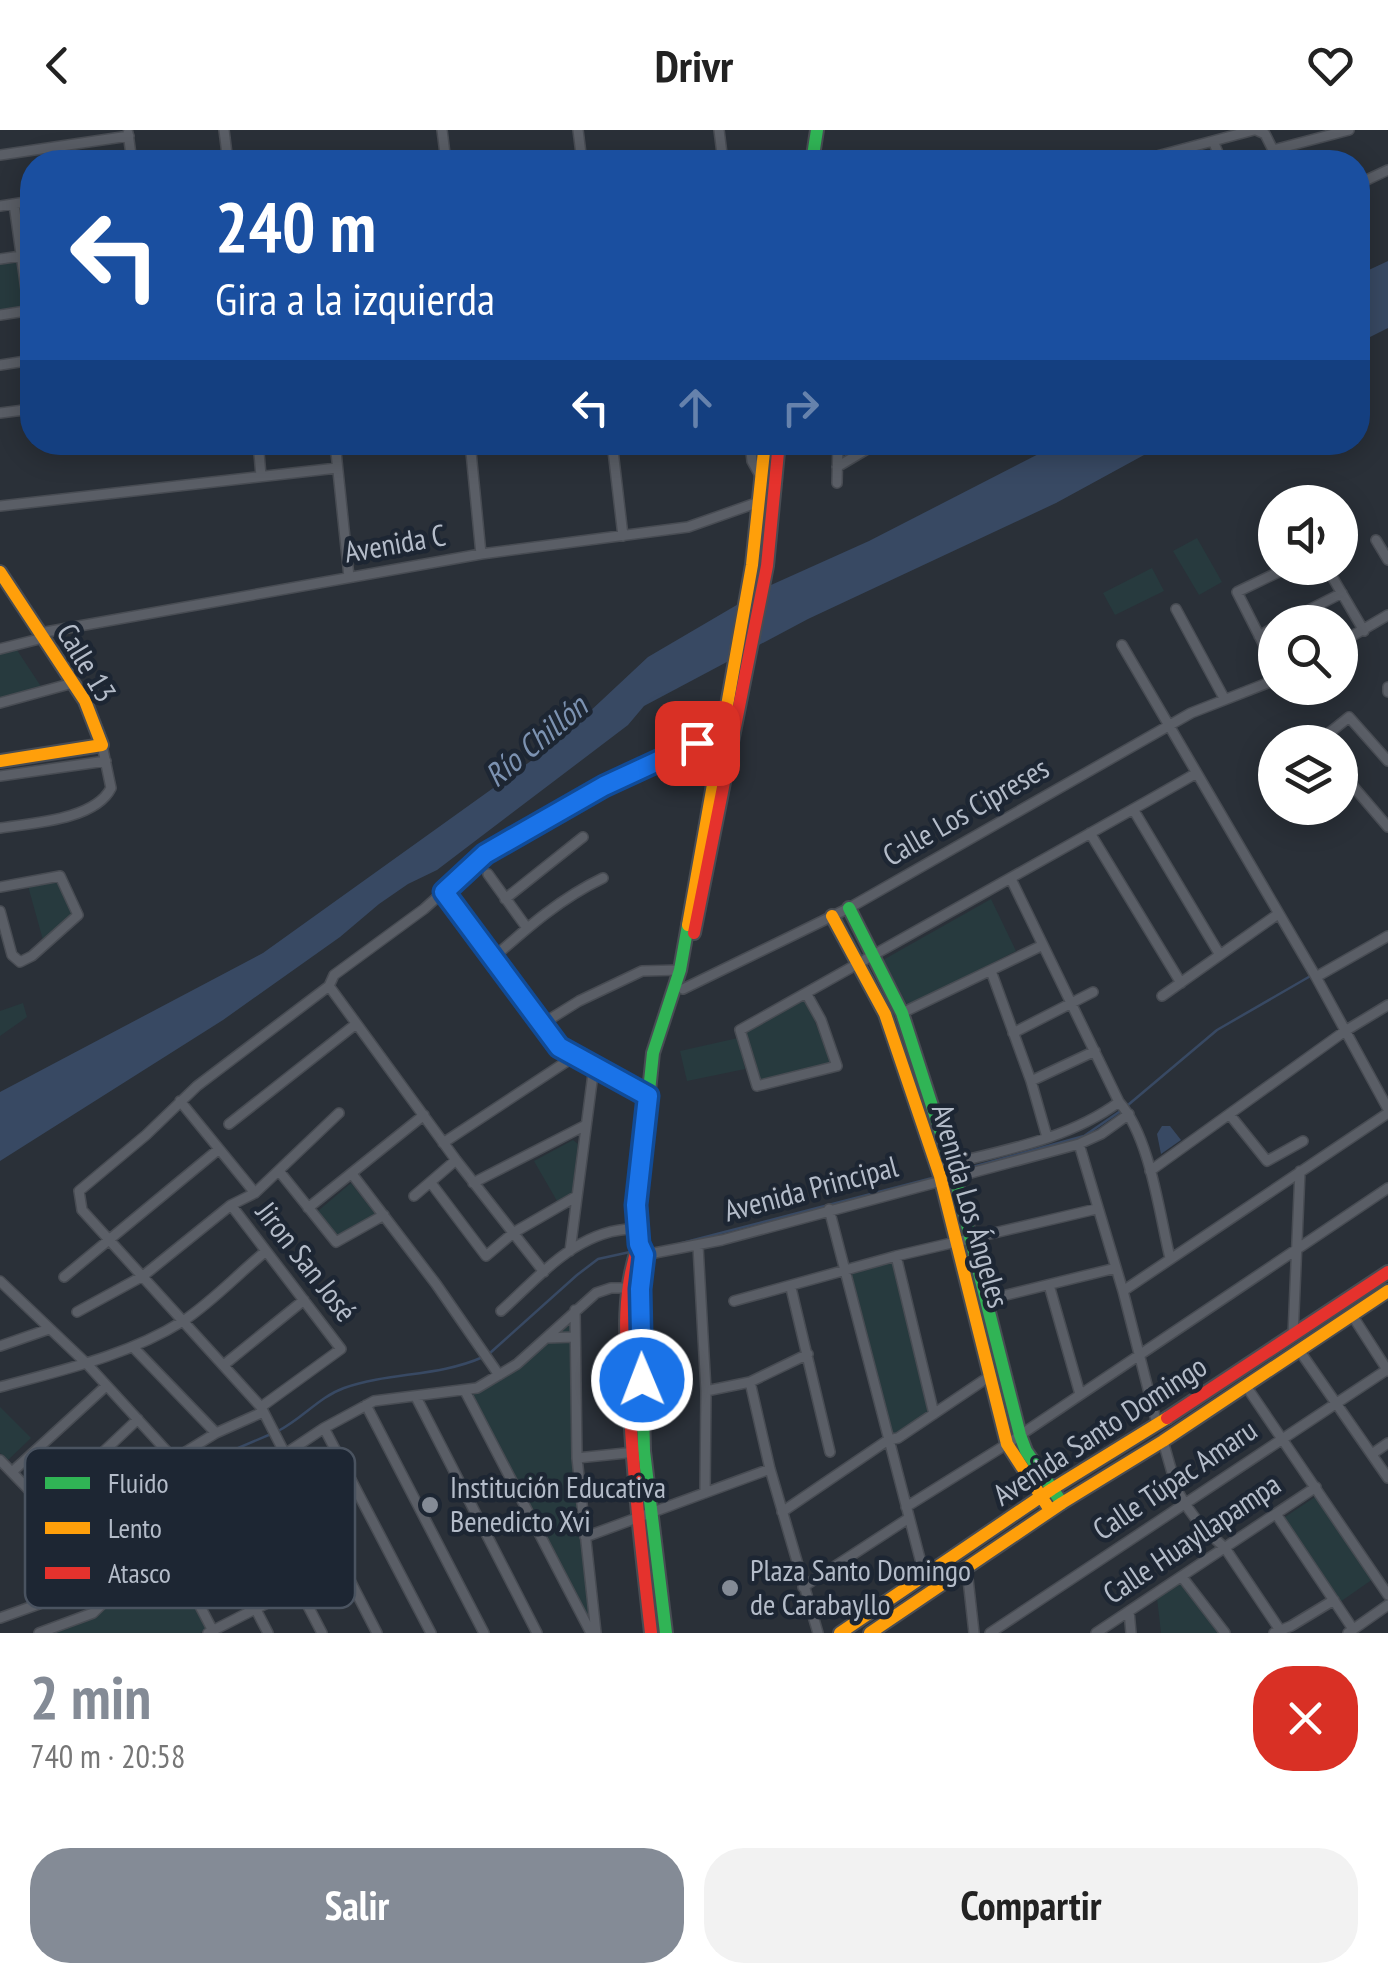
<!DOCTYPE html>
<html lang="es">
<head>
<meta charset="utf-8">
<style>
	:root { --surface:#fff; --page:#f2f2f2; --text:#222; --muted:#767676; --accent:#848b96 }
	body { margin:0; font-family:"PT Sans Narrow",sans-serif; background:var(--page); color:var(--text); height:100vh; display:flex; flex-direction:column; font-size:38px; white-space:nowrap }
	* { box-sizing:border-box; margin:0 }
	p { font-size:32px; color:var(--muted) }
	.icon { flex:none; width:55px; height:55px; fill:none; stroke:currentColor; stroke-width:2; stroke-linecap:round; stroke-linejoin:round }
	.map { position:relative; height:1503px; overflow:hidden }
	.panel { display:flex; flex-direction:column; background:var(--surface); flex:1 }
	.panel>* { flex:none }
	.hud { position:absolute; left:20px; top:20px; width:1350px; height:305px; border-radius:40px; box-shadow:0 5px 25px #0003; background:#1a4fa0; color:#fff; overflow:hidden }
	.tools { position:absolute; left:1258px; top:355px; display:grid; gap:20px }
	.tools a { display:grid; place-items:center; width:100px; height:100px; border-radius:50%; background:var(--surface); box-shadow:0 5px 25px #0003; font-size:50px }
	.pin { position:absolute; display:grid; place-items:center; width:85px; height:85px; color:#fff; margin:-42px; border-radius:20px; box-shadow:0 5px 15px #0006 }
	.me { position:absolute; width:110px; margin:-55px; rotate:359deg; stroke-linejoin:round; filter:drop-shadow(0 0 8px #0008) }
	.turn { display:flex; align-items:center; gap:35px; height:210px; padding:0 30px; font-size:45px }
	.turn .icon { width:130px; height:130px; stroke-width:2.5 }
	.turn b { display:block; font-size:70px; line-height:85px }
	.lanes { display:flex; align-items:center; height:95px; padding:0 30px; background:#0003; justify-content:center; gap:50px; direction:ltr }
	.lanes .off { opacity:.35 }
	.round { display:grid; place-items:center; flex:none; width:105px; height:105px; border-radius:40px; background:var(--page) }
	.head { display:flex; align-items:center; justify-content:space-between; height:170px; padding:0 30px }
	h1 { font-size:60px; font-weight:700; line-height:75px; color:var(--accent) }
	.primary-button { display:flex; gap:20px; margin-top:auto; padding:20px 30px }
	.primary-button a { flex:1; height:115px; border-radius:40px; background:var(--accent); color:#fff; font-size:40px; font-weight:700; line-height:115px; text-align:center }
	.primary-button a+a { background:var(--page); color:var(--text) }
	header { display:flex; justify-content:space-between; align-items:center; height:130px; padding:0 30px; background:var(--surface); font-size:45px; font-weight:700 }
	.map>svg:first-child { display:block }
	.green { fill:#273a3e }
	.water { fill:#384963 }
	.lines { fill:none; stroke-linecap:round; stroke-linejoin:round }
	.stream { stroke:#384963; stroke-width:2.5 }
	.street-casing { stroke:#484c53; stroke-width:12 }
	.fast-casing { stroke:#484c53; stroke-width:16 }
	.slow-casing { stroke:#484c53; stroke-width:16 }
	.jam-casing { stroke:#484c53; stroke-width:16 }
	.street { stroke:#5a5e66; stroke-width:9 }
	.fast { stroke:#30b455; stroke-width:12 }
	.slow { stroke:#ff9f0a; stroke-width:12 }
	.jam { stroke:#e5322d; stroke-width:12 }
	.route-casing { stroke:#114b97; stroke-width:25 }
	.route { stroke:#1a73e8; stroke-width:18 }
	.poi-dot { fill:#848b96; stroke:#1d2633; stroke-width:4 }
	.labels { text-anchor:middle; stroke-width:9; stroke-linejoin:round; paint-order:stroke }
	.street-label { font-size:30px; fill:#b4bcc9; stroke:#1d2633 }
	.poi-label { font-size:30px; fill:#b4bcc9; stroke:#1d2633; text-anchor:start }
	.water-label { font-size:32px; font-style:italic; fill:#7c92b1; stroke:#1d2633 }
	.key { fill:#1d2633; stroke:#4a5360; stroke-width:2.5 }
	.key-label { font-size:28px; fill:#b4bcc9 }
</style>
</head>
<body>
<header><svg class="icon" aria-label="back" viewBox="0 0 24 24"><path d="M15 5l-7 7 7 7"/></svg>Drivr<svg class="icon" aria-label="heart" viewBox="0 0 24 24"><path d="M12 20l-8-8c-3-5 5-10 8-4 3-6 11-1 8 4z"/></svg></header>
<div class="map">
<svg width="1388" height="1503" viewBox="0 0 1388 1503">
	<rect width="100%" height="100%" fill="#2a3038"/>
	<path class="green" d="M18 130 23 176 0 180V133Z
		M1197 408 1222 452 1199 465 1173 421Z
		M1152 438 1164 461 1115 485 1103 463Z
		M17 520 42 558 0 569V524Z
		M57 750 73 784 43 810 28 756Z
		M991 769 1016 821 908 876 883 830Z
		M805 868 832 933 759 950 745 902Z
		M23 873 27 887 0 906V881Z
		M738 908 745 939 687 951 680 921Z
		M573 1010 578 1014 572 1063 557 1071 534 1031Z
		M351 1053 376 1085 338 1107 318 1081Z
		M894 1131 930 1283 891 1305 851 1141Z
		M572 1186V1327L592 1497 471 1265 521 1237Z
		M0 1277 31 1308 8 1330 0 1323Z
		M1318 1365 1373 1449 1340 1472 1282 1389Z
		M163 1412 208 1499 200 1503H52L97 1485 135 1450Z
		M1181 1452 1222 1503H1161L1157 1468Z"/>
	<path class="water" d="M1388 131V198L1358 213V145Z
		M1060 313H1166L1056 373 808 489 644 576 628 595 437 740 408 754 379 774 340 807 223 890 0 1031V962L263 823 556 613 648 527 771 455 869 411Z
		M1162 996H1170L1181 1010 1161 1024 1157 1004Z"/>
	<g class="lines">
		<path class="stream" d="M1128 975 1217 900 1352 822
			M958 1041 1084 1006 1122 980
			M682 1113 936 1047
			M490 1223 577 1145 598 1129 630 1122
			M278 1301C302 1289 319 1267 344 1258 390 1242 438 1247 483 1227
			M104 1437 141 1389 217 1327 271 1304
			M48 1475C67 1470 88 1460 100 1443"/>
		<g class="street-casing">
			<path id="street" d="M224 0 228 32
				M442 0 446 32
				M578 0 582 32
				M719 0 723 32
				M1256 0 1265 4 1279 32
				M128 3 132 32
				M1213 11 1222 32
				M1273 20 1349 0
				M0 25 129 6
				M1146 32 1157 26 1254 0
				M1358 54 1388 40
				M14 74 29 181
				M0 76 32 71
				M0 129 21 126
				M0 185 32 180
				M0 235 32 230
				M0 283 32 279
				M258 312 261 346
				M335 312 349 447
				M470 312 481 424
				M612 312 623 406
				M750 312 752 331 761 347
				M837 337 879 312
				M837 353 838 312
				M0 376 337 338
				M1376 410 1388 430
				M1327 438 1364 501
				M1176 479 1224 568
				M1285 492 1342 463
				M40 503 481 424 688 397 759 372
				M1259 506 1275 497
				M1340 513 1388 485
				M1122 515 1316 847 1388 979
				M0 519 43 508
				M1275 537 1237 462 1287 438
				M1388 557V562
				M0 573 73 553
				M1318 612 1349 587 1388 631
				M1340 641 1388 697
				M0 646 106 631
				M1133 679 1220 825
				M0 698C32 693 95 690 111 658L102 615
				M1090 703 1181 853
				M488 744 527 798
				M1011 749 1119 972
				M0 757 60 746 78 785 32 826 20 832 12 825 0 781
				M444 762 559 917 648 966
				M505 769 583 707
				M493 828C528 797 561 768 603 748
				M991 841 1031 951 1047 1007
				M1316 847 1388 806
				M329 856 456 1030 544 1142
				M683 859 849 778 1191 583 1275 550
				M806 863 821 890 837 936 757 956 740 900C892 814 1044 730 1195 644
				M1162 866 1278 784
				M902 883 1043 815
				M542 894 579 871 642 841 680 840
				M1013 903 1093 862
				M1031 951 1095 921
				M180 971 255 1063
				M1230 985 1267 1031 1303 1011
				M229 994 356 894
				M443 1013 575 926
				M1079 1014 1123 1161 1157 1294
				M945 1035C1005 1020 1069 1009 1119 972 1150 1007 1159 1082 1170 1128
				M279 1041 336 1112 384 1085
				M1150 1041 1345 901 1388 875
				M352 1044 436 1154 499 1245
				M431 1053 486 1126 513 1103 577 1066
				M473 1053 586 995
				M414 1066 456 1030
				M231 1075 341 1219 261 1277
				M308 1078 424 985
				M829 1079 925 1448
				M698 1116 706 1261 705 1363
				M570 1121 594 936
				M644 1125 722 1110 1079 1014 1101 1004 1129 984
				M896 1126 934 1284
				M64 1147 219 1019
				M0 1151 87 1234 174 1329
				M1049 1155 1080 1264
				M791 1158 830 1322
				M1123 1161 1388 983
				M986 1170 1116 1138
				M734 1171 896 1126 1096 1079
				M575 1180 577 1328 596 1503
				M501 1181C541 1145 580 1097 637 1099
				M77 1182 143 1146 231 1075 255 1063 339 983
				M1352 1185 1388 1241
				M1293 1205 1300 1041
				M546 1208 574 1207
				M0 1216 49 1199
				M133 1217 216 1303
				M1299 1220 1388 1348
				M225 1234 304 1170
				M750 1252 770 1339 818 1503
				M1246 1256 1388 1465
				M0 1257C62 1240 127 1226 183 1191 212 1172 239 1143 266 1121
				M465 1261 591 1503
				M706 1261 750 1252 808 1224
				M416 1267 537 1503
				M366 1275 484 1503
				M324 1298 431 1503
				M1163 1311 1177 1360 1185 1374 1201 1396 1225 1418 1282 1503
				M1372 1324 1388 1313
				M577 1328 636 1322
				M0 1330 83 1416 118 1462
				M12 1342 106 1256
				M239 1343 322 1503
				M200 1371 268 1503
				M45 1377 138 1289
				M906 1377 1007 1314 1388 1058
				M782 1382 888 1310 898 1308 990 1246
				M1276 1384 1353 1499
				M163 1405 214 1503
				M585 1407 770 1339
				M83 1416 174 1329 216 1303 263 1282
				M967 1440 974 1503
				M1182 1447 1225 1503
				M803 1457 909 1388
				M1129 1481 1131 1503
				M0 1488 61 1466
				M39 1503 93 1483 136 1441 148 1420 223 1351 285 1324 324 1298 374 1271 477 1258 517 1234 596 1163 611 1158H632
				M208 1503 342 1435
				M377 1503 261 1277 82 1080 79 1061 146 1005 197 956 329 856 334 845 424 779 485 724 630 643 697 613 718 610
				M990 1503 1388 1239
				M1096 1503 1316 1357
				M1274 1503 1291 1496 1334 1470
				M1348 1503 1388 1475"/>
		</g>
		<g class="fast-casing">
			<path id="fast" d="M812 32 817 0
				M849 778 902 883 955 1047 1020 1305 1026 1321 1062 1373
				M666 1503 644 1321 640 1159 644 1125 639 1115 637 1075 653 923 680 840 688 795"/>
		</g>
		<g class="slow-casing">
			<path id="slow" d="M0 442 85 571 102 615 0 631
				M832 786 885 884 940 1046 1007 1314 1050 1380
				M688 795 752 435 765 312
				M840 1503 1052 1359 1167 1288
				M870 1503 1062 1373 1163 1311 1388 1161"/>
		</g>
		<g class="jam-casing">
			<path id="jam" d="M694 803 767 436 779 312
				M639 1115C621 1162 626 1216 629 1266 633 1346 642 1424 651 1503
				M1167 1288 1388 1142"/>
		</g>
		<use href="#street" class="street"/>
		<use href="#fast" class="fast"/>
		<use href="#slow" class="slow"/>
		<use href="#jam" class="jam"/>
	</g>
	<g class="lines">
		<g class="route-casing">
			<path id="route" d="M642 1250 640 1159 644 1125 639 1114 636 1075 648 966 559 917 444 762 485 724 604 656 697 613"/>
		</g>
		<use href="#route" class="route"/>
	</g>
	<g class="poi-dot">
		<circle cx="430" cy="1375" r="10"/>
		<circle cx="730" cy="1458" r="10"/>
	</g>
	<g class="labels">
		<g class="street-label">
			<text transform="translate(395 414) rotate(-10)" y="10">Avenida C</text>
			<text transform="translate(86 533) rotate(59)" y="10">Calle 13</text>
			<text transform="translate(966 682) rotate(-30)" y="10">Calle Los Cipreses</text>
			<text transform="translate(811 1059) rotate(-15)" y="10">Avenida Principal</text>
			<text transform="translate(970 1076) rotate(74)" y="10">Avenida Los Ángeles</text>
			<text transform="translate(306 1132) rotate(52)" y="10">Jiron San José</text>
			<text transform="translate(1100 1301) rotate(-33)" y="10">Avenida Santo Domingo</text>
			<text transform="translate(1175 1350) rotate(-34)" y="10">Calle Túpac Amaru</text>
			<text transform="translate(1192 1409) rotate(-34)" y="10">Calle Huayllapampa</text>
		</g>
		<g class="poi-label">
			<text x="450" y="1368">Institución Educativa<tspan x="450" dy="34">Benedicto Xvi</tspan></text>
			<text x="750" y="1451">Plaza Santo Domingo<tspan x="750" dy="34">de Carabayllo</tspan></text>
		</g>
		<g class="water-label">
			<text transform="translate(536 611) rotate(-40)" y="11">Río Chillón</text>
		</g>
	</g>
	<rect x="25" y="1318" width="330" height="160" rx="15" class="key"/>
	<rect x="45" y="1347" width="45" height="12" fill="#30b455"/>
	<rect x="45" y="1392" width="45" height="12" fill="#ff9f0a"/>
	<rect x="45" y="1437" width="45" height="12" fill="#e5322d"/>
	<g class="key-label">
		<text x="108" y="1363">Fluido</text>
		<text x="108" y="1408">Lento</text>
		<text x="108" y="1453">Atasco</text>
	</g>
</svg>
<div class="tools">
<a><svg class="icon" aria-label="sound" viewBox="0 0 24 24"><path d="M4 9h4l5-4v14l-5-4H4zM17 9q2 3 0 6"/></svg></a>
<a><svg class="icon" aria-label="search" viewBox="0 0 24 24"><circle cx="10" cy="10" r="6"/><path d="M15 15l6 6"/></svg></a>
<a><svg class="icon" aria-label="layers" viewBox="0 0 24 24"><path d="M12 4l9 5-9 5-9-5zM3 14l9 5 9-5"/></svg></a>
</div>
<div class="pin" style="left:697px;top:613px;background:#d93025"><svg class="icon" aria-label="arrive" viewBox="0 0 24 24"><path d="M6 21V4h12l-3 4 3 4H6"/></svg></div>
<svg class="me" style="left:642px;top:1250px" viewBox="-20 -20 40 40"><circle r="17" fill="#1a73e8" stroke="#fff" stroke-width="3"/><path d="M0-11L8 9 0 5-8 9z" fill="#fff"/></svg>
<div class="hud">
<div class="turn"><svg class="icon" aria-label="left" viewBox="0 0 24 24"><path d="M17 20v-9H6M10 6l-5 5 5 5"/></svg><div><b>240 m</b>Gira a la izquierda</div></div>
<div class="lanes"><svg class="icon" aria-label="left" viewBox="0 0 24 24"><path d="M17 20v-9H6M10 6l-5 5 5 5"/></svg><svg class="icon off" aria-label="ahead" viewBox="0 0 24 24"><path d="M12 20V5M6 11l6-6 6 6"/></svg><svg class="icon off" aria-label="right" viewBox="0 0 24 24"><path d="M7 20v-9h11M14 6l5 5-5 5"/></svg></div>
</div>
</div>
<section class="panel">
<div class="head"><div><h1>2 min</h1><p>740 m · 20:58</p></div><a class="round" style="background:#d93025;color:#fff"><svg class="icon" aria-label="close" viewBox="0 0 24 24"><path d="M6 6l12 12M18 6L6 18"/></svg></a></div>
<div class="primary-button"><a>Salir</a><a>Compartir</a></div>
</section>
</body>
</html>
